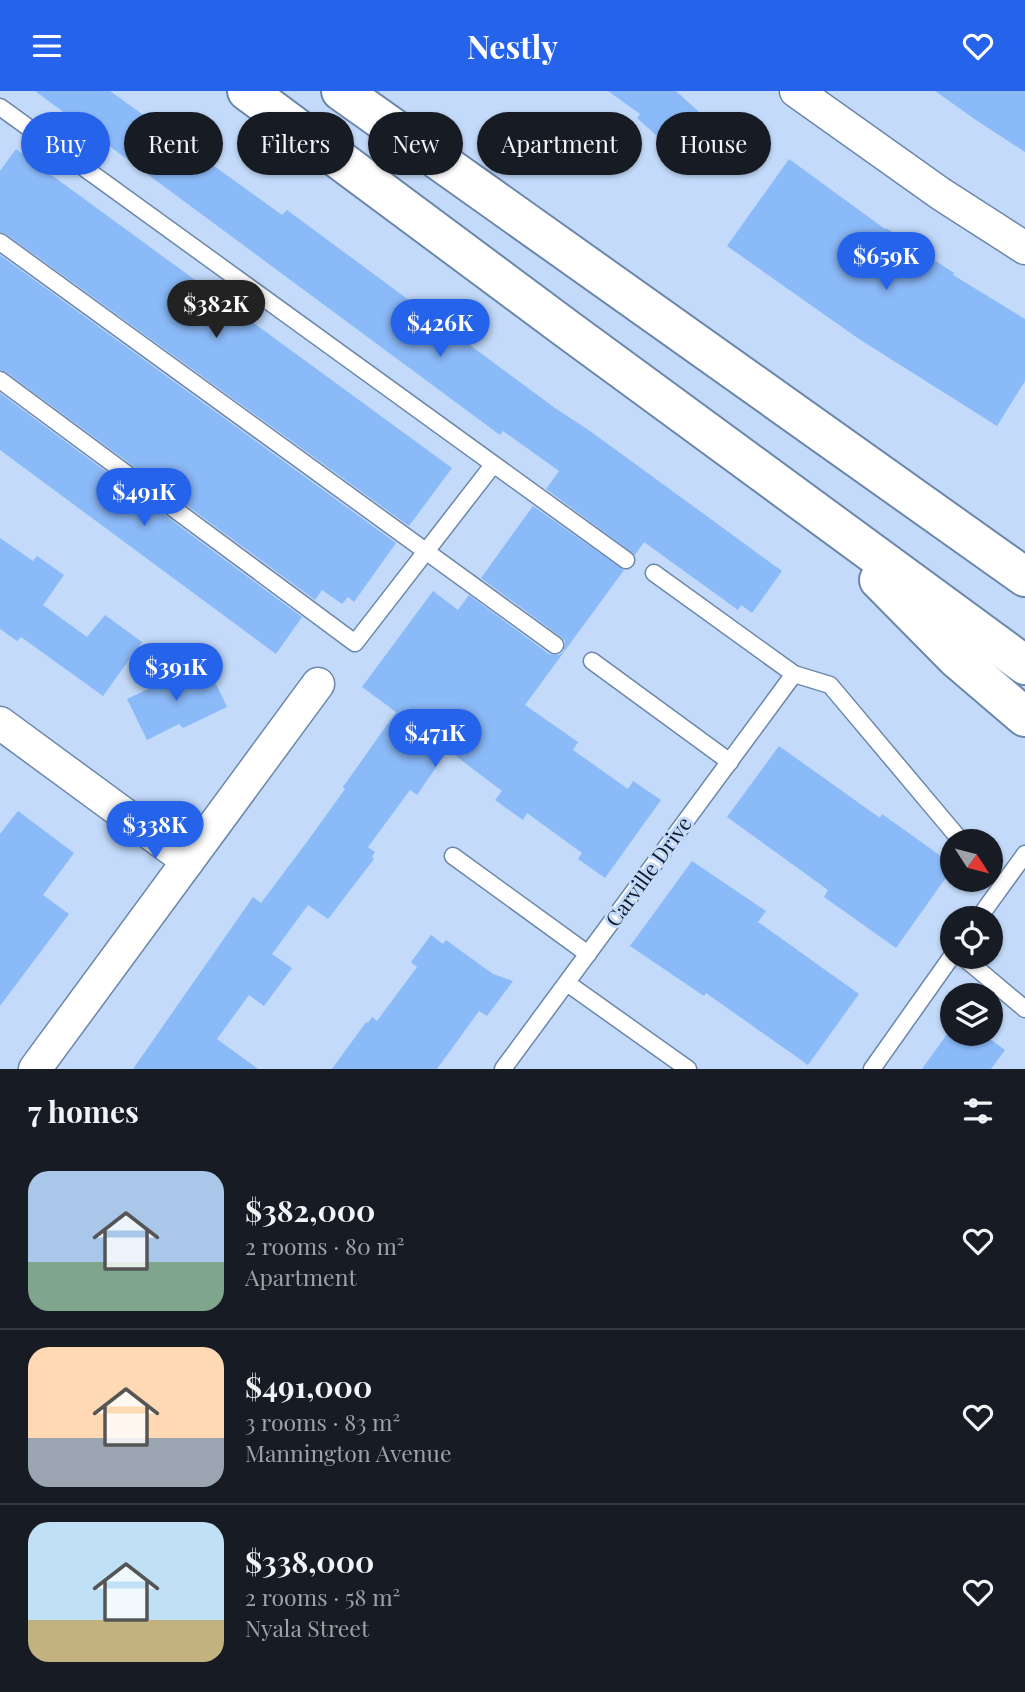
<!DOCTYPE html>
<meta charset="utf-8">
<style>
body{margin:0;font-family:"Playfair Display",serif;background:#20242c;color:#f1f3f6;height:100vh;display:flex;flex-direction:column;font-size:26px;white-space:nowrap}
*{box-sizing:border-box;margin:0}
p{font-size:23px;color:#9ea1a6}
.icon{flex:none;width:38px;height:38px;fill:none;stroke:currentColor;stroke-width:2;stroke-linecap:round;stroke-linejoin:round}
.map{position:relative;height:978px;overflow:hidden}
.side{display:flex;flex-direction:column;background:#171b24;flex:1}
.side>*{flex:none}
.guide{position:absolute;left:21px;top:21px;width:984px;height:63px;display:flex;gap:14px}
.needle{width:46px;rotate:126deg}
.fabs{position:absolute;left:940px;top:738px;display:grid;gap:14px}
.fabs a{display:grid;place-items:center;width:63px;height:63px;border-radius:50%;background:#171b24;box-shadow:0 2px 5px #0004;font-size:35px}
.price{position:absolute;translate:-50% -60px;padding:0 16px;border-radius:24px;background:#2563eb;color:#fff;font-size:23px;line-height:46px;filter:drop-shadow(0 2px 4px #0008)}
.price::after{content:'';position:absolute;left:50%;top:42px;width:21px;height:16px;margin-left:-10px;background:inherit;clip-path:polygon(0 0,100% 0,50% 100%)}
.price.current{background:#222;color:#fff}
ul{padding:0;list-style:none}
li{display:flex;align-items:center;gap:21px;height:175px;padding:0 28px}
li+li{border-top:2px solid #363941}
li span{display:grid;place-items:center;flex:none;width:196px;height:140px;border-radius:21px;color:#555}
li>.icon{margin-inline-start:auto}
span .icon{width:84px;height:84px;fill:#fffc;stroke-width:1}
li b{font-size:30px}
h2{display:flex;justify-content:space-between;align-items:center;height:84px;padding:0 28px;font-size:30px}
.tag{padding:0 24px;border-radius:32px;background:#171b24;box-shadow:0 2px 5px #0004;font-size:24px;line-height:63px}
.tag.current{background:#2563eb;color:#fff}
header{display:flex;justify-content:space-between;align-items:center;height:91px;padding:0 28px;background:#2563eb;color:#fff;font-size:32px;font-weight:700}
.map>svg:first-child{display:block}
.building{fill:#8bbaf9}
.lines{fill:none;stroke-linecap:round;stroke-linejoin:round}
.lane-casing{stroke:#6c87aa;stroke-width:19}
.street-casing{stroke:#6c87aa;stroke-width:35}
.highway-casing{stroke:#6c87aa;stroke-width:42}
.lane{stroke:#fff;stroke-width:16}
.street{stroke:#fff;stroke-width:32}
.highway{stroke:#fff;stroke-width:38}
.labels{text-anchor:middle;stroke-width:6;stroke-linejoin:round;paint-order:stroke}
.street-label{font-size:21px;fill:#101a28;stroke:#c3dafa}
</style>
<header><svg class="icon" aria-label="menu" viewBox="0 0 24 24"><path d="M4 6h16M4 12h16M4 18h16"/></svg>Nestly<svg class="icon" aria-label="heart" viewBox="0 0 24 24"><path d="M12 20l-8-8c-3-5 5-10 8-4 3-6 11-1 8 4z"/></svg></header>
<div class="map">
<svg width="1025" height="978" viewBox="0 0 1025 978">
<rect width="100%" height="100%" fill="#c3dafa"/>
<g class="building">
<path d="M 35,0 L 110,0 L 282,124 L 287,119 L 555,317 L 590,340 L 782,480 L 752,522 L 741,514 L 738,519 L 644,451 L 635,464 L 546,398 L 559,380 L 503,340 L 500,344 Z"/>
<path d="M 608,0 L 676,0 L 732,51 L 703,83 L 700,81 L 699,83 L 637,27 L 640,23 Z"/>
<path d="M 935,0 L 1025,0 L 1025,61 L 976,29 Z"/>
<path d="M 16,58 L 452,377 L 409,435 L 6,143 L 0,141 L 0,80 Z"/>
<path d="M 789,68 L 885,138 L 886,137 L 954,182 L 953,184 L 1025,228 L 1025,290 L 997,335 L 859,248 L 727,155 Z"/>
<path d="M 0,164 L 396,452 L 354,511 L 348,506 L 342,513 L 322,499 L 315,509 L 6,281 L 0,279 Z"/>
<path d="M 0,302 L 302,526 L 276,563 L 0,359 Z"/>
<path d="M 533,415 L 624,479 L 525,614 L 578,651 L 573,659 L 628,698 L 633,690 L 661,709 L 605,787 L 578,768 L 582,762 L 527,722 L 523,729 L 495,709 L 502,700 L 448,659 L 417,704 L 410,699 L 368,756 L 375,761 L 372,766 L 374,768 L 328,828 L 308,814 L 272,863 L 292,877 L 264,915 L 249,904 L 217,948 L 258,978 L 133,978 L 253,806 L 261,812 L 312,744 L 345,698 L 343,696 L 396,621 L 362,596 L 433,500 L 458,519 L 469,504 L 549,563 L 559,564 L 564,560 L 565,550 L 561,546 L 481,487 Z"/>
<path d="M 0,447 L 33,470 L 37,465 L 64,484 L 43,514 L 87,546 L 105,524 L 142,551 L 103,605 L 21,546 L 17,550 L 0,538 Z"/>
<path d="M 186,580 L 191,590 L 210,580 L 227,616 L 183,637 L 179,633 L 147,649 L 127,608 Z"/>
<path d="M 779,655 L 880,727 L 882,723 L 952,773 L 952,778 L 896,857 L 824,806 L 828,799 L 727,726 Z"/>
<path d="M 18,720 L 74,762 L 43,804 L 69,823 L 0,915 L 0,743 Z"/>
<path d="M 692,770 L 766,820 L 758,831 L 859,903 L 808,974 L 706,902 L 704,905 L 630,855 Z"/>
<path d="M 431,844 L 443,853 L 446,849 L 493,883 L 513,890 L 487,925 L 479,920 L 437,978 L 332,978 L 366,931 L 368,932 L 372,926 L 377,930 L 417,876 L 411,871 Z"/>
<path d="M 952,936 L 952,943 L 990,942 L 993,943 L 990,948 L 1005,959 L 991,978 L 922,978 Z"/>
</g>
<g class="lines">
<g class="lane-casing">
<g id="lane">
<path d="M 0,16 L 626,469"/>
<path d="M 0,151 L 555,554"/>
<path d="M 0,289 L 355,552 L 493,374"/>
<path d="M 654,482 L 794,583 L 830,594 L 962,751"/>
<path d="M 592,570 L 730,671"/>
<path d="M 453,765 L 588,863"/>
<path d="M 978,828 L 1025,763"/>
<path d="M 963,866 L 1025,918"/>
<path d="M 567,892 L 688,978"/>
<path d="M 503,978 L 794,583"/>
<path d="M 872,978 L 952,865"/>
</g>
</g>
<g class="street-casing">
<g id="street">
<path d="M 796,0 L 941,103 L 1025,157"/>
<path d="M 0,632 L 188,770"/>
<path d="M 35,978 L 318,593"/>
</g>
</g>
<g class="highway-casing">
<g id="highway">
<path d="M 247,0 L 567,238 L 1025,574"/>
<path d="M 341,0 L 1025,486"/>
<path d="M 879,489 L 956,567 L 1025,626"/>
</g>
</g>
<use href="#lane" class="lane"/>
<use href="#street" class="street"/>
<use href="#highway" class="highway"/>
</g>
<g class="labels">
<g class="street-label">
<text transform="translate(649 781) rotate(-54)" y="7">Carville Drive</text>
</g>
</g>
</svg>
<div class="fabs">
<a><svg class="needle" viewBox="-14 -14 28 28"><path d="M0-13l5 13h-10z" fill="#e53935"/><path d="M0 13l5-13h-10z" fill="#9ea1a6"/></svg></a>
<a><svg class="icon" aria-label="locate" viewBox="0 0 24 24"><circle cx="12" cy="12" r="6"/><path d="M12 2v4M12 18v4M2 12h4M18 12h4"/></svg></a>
<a><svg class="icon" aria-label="layers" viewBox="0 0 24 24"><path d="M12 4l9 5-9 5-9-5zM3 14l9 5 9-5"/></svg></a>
</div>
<b class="price" style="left:886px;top:201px">$659K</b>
<b class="price current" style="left:216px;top:249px">$382K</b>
<b class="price" style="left:440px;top:268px">$426K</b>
<b class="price" style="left:144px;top:437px">$491K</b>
<b class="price" style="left:176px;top:612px">$391K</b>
<b class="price" style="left:435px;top:678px">$471K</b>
<b class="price" style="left:155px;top:770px">$338K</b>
<div class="guide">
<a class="tag current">Buy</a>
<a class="tag">Rent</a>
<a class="tag">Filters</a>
<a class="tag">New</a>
<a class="tag">Apartment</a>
<a class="tag">House</a>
</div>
</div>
<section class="side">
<h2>7 homes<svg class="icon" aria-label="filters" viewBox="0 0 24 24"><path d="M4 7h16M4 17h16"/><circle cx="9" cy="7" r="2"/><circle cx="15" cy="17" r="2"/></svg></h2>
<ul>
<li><span style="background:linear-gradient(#a9c7e8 65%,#7fa58c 0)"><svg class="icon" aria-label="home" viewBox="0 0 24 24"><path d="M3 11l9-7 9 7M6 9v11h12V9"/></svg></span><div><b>$382,000</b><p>2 rooms · 80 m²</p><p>Apartment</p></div><svg class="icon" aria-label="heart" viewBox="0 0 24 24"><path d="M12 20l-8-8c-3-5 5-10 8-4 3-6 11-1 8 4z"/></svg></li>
<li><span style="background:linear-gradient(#ffd9b3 65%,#9aa5b1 0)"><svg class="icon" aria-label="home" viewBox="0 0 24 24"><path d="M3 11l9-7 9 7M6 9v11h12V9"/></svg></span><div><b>$491,000</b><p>3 rooms · 83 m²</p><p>Mannington Avenue</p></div><svg class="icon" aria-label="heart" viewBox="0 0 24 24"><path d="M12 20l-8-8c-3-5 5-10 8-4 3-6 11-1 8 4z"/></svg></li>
<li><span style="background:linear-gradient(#bfe0f5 70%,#c2b280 0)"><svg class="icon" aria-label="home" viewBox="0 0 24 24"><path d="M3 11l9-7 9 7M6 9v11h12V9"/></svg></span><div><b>$338,000</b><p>2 rooms · 58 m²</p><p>Nyala Street</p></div><svg class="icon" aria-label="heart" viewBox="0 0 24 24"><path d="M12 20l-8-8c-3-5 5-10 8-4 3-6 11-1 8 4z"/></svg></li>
</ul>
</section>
